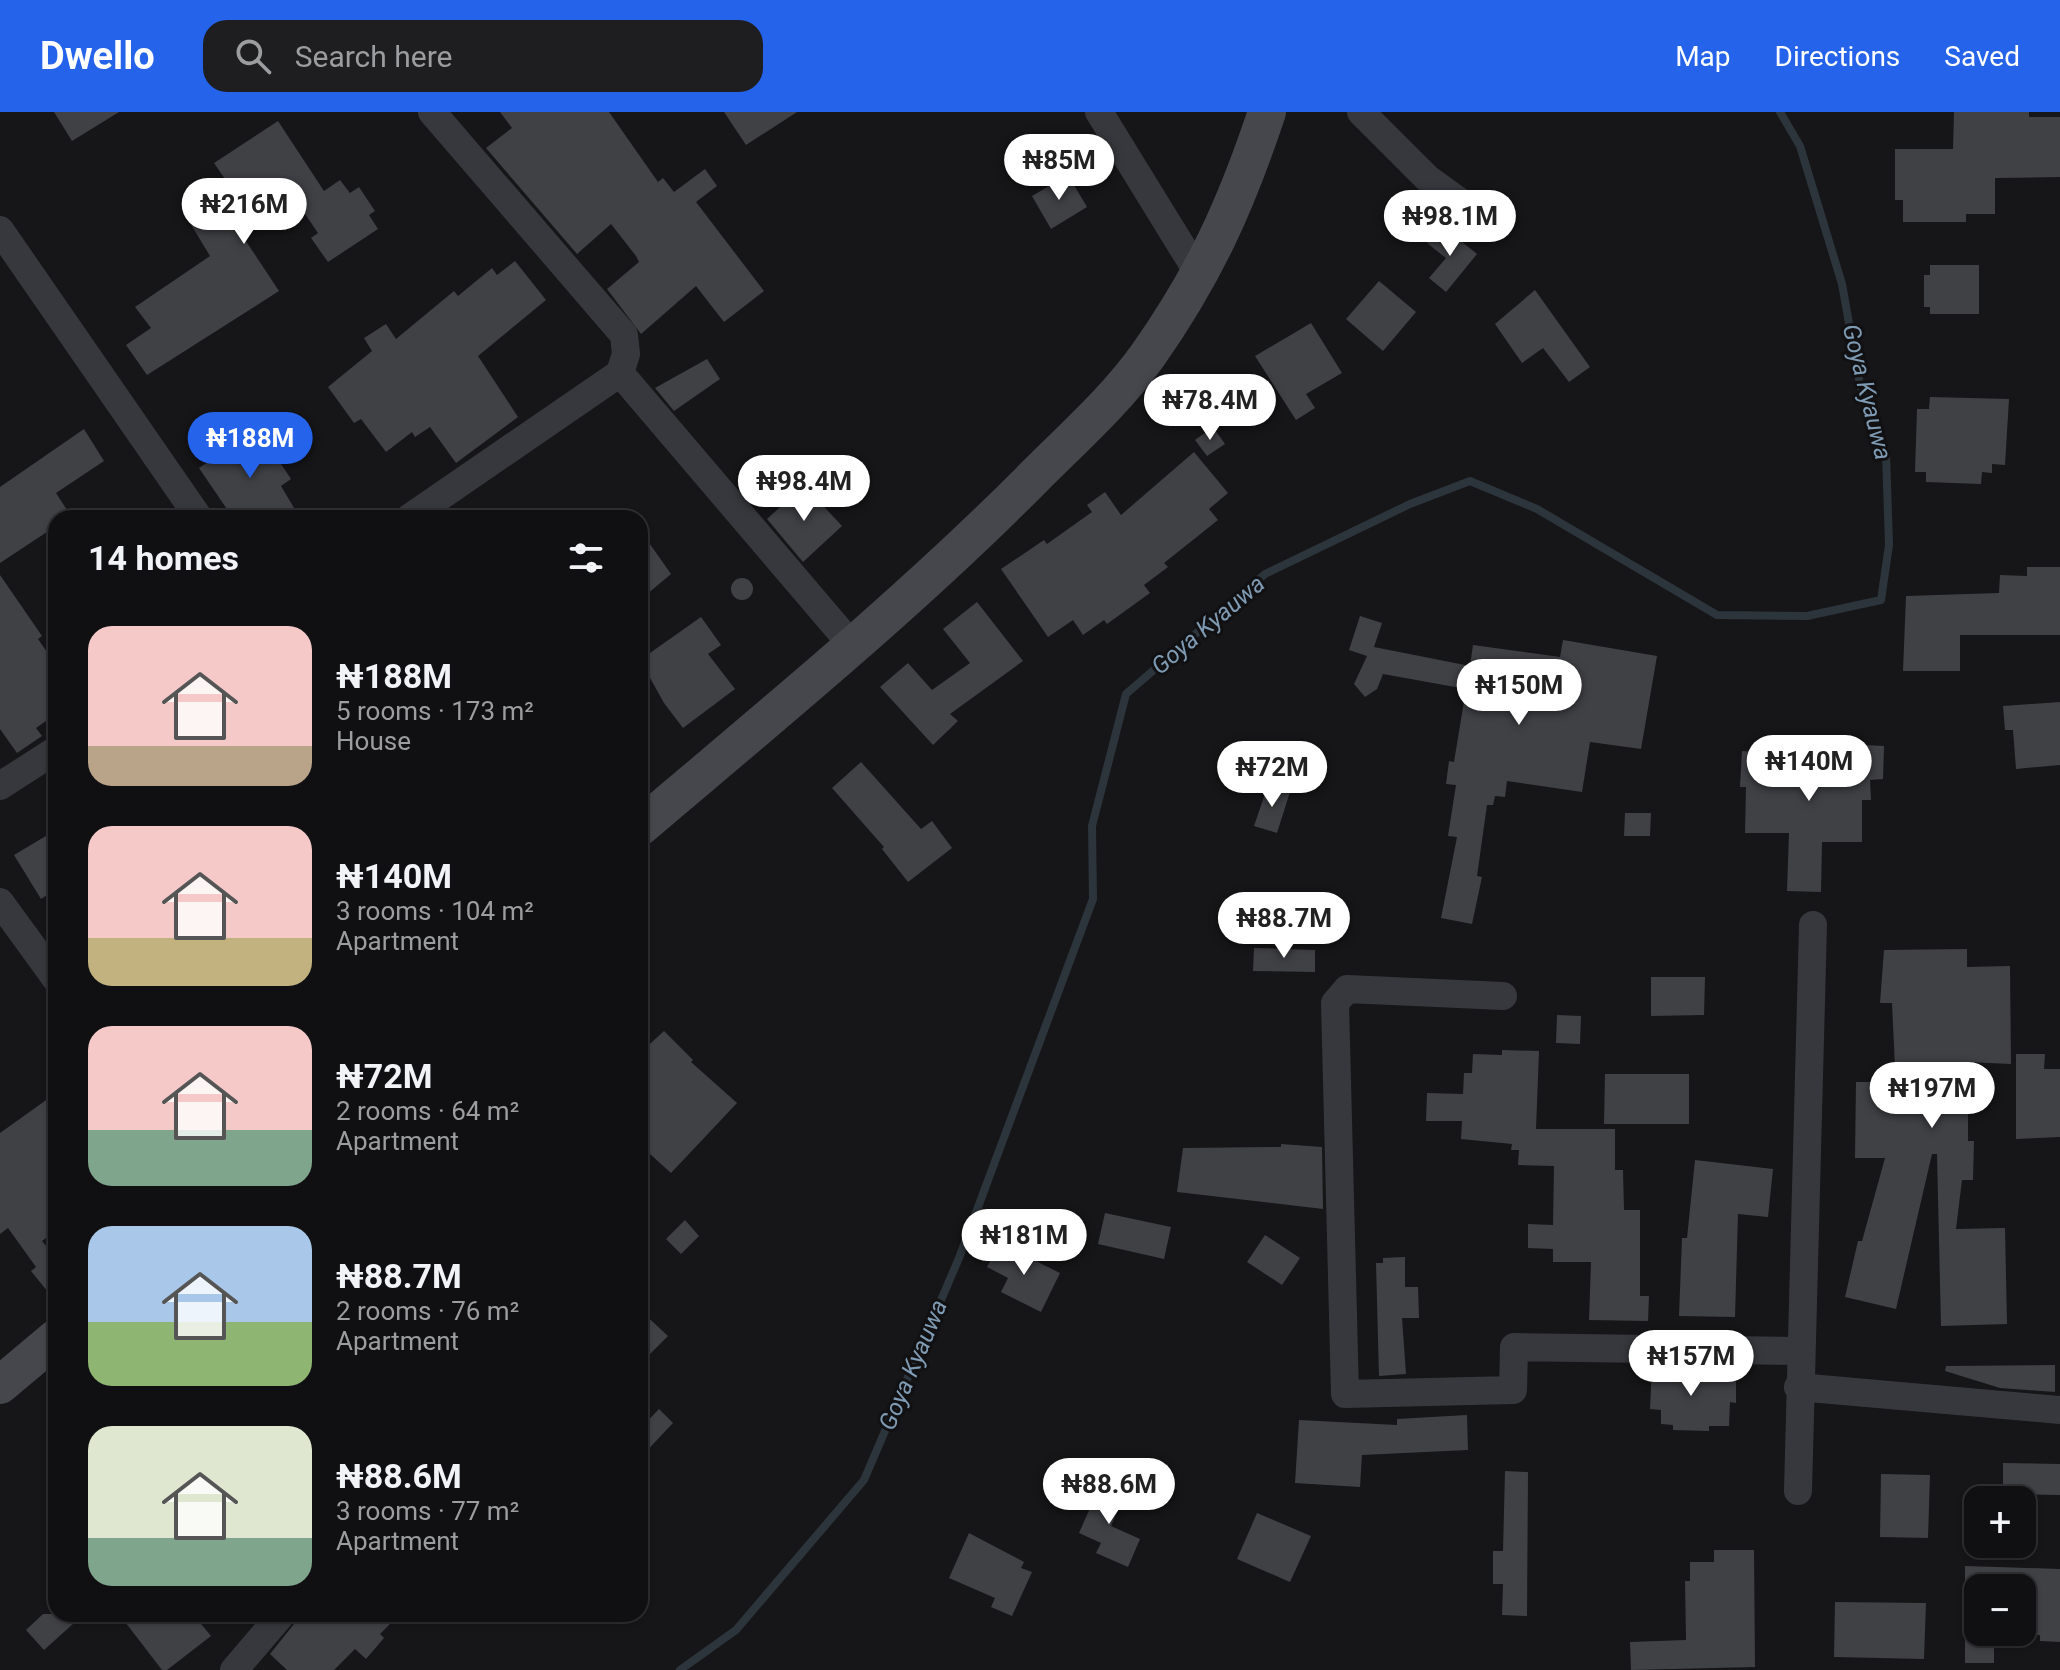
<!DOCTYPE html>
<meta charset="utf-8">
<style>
body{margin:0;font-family:Roboto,sans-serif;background:#1e1e20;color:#f1f3f6;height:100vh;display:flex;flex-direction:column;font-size:30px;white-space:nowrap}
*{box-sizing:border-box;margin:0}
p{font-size:26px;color:#9c9d9f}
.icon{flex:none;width:44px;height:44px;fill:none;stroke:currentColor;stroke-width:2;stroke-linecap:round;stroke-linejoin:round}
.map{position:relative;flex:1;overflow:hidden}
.side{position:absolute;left:48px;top:398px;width:600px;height:1112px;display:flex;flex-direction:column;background:#101012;border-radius:24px;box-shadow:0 2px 6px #0004,0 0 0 2px #303032}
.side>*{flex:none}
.controls{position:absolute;left:1964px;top:1374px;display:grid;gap:16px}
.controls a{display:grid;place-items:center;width:72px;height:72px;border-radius:16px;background:#101012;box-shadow:0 2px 6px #0004,0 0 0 2px #303032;font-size:40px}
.price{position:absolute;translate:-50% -68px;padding:0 18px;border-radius:28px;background:#fff;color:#222;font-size:26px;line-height:52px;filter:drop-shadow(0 2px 4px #0008)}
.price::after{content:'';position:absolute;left:50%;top:48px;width:24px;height:18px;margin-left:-12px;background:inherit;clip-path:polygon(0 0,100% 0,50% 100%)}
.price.active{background:#2563eb;color:#fff}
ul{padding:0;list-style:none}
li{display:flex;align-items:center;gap:24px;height:200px;padding:0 40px}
li span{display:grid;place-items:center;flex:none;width:224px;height:160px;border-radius:24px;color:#555}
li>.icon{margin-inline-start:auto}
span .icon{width:96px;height:96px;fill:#fffc;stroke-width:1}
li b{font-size:34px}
h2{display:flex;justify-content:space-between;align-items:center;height:96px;padding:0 40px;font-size:34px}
header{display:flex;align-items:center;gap:48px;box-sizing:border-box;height:112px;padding:0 40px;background:#2563eb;color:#fff}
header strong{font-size:38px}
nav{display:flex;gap:44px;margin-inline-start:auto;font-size:28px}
.search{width:560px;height:72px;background:#1e1e20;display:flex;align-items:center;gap:20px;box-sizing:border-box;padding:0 28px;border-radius:24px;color:#9c9d9f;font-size:30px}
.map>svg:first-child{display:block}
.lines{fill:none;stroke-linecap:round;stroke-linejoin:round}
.stream{stroke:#2c353c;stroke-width:8}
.building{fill:#404145}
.street{stroke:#37383d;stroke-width:28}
.secondary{stroke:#45474d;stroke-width:38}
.labels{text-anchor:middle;stroke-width:6;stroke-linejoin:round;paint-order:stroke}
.water-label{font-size:24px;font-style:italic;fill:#7f9bb3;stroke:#111113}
</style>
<header>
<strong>Dwello</strong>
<div class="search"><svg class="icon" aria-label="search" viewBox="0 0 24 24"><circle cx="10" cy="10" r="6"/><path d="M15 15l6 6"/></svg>Search here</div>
<nav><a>Map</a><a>Directions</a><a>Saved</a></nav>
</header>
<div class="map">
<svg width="2060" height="1558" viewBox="0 0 2060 1558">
<rect width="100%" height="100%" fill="#161618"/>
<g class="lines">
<path class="stream" d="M 680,1558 L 736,1518 L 864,1368 L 959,1146 L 1093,787 L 1092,714 L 1126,582 L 1265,462 L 1410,392 L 1470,369 L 1537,397 L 1717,503 L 1807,504 L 1881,488 L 1889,433 L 1886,341 L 1860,273 L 1842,172 L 1800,34 L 1780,0"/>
</g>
<g class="building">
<path d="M 54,0 L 119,0 L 72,29 Z"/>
<path d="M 500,0 L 609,0 L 658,70 L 663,66 L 674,80 L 705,57 L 717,74 L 696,90 L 764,179 L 724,210 L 696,174 L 641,222 L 607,177 L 639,150 L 636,144 L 611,112 L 577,142 L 486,36 L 512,16 Z"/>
<path d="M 724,0 L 797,0 L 746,33 Z"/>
<path d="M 1954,0 L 2029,0 L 2029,5 L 2060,5 L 2060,65 L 1995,66 L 1995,102 L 1966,102 L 1966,110 L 1903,110 L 1903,88 L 1895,88 L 1895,37 L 1953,37 Z"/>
<path d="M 278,9 L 324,79 L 340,68 L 350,81 L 359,75 L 375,99 L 369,103 L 378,117 L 328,150 L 311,126 L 318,121 L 286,74 L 237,106 L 242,115 L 238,117 L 279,179 L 147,263 L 126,233 L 151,216 L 135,195 L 210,144 L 184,101 L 229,73 L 214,51 Z"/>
<path d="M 1068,63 L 1087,95 L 1051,117 L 1032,84 Z"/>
<path d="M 1441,113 L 1477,142 L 1446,180 L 1429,166 L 1446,146 L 1427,131 Z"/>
<path d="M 515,149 L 546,188 L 478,244 L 518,305 L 456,351 L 430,315 L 415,325 L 412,320 L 386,340 L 361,307 L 354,311 L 328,275 L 372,239 L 364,226 L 386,212 L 396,227 L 454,179 L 458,184 L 492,156 L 497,163 Z"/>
<path d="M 1930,153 L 1979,153 L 1979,202 L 1930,202 L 1930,195 L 1924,195 L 1924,163 L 1930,163 Z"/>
<path d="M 1379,169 L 1416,200 L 1383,239 L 1346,207 Z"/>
<path d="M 1535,178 L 1590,255 L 1569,270 L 1543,236 L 1522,251 L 1495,212 Z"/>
<path d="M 1311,211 L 1342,261 L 1306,282 L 1315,296 L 1296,308 L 1255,244 Z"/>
<path d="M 707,247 L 720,267 L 674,299 L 655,276 Z"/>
<path d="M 1930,285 L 2009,287 L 2005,353 L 1992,352 L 1992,361 L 1982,360 L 1981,372 L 1926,370 L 1926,360 L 1915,360 L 1917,297 L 1929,297 Z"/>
<path d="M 1213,315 L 1225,332 L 1207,344 L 1195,328 Z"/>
<path d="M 84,317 L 104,349 L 56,381 L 67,398 L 67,406 L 56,406 L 56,414 L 0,451 L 0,375 Z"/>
<path d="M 258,317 L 291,367 L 281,374 L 300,406 L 233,406 L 199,356 Z"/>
<path d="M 1194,340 L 1228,381 L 1209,397 L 1218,408 L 1164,451 L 1168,455 L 1144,473 L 1150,481 L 1107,512 L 1104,508 L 1083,523 L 1073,508 L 1048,525 L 1001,457 L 1044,428 L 1047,432 L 1092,400 L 1087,393 L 1105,380 L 1121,403 Z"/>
<path d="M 804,373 L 842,414 L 803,450 L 767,407 Z"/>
<path d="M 640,418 L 671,462 L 640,488 Z"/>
<path d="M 2027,455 L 2060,455 L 2060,523 L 1960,523 L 1960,559 L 1903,559 L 1906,484 L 1999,481 L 2000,463 L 2027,464 Z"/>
<path d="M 0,463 L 42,524 L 38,527 L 56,553 L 56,602 L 36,616 L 42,624 L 17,641 L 0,617 Z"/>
<circle cx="742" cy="477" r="11"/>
<path d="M 977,490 L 1023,549 L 950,602 L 958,609 L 933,633 L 880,575 L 908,551 L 932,578 L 970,551 L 943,517 Z"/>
<path d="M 1360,504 L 1382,511 L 1374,535 L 1470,554 L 1473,533 L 1560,545 L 1563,528 L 1657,544 L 1641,637 L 1590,630 L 1582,680 L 1507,669 L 1505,685 L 1495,684 L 1493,693 L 1487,693 L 1477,764 L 1482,765 L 1472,812 L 1441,806 L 1457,725 L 1448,724 L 1456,673 L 1446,672 L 1449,649 L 1454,650 L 1466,577 L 1383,562 L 1377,577 L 1365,585 L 1354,572 L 1367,544 L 1349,538 Z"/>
<path d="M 701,505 L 721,533 L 708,542 L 735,577 L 683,616 L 664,591 L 640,548 Z"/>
<path d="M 2060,590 L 2060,653 L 2016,657 L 2013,618 L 2005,618 L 2003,594 Z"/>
<path d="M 1864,633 L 1884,634 L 1883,667 L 1870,668 L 1871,688 L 1862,688 L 1862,730 L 1822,730 L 1821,780 L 1787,779 L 1789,721 L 1745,721 L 1746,675 L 1740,675 L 1742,639 L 1820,645 L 1820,638 L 1863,640 Z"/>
<path d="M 861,650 L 921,717 L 932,709 L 952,736 L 908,770 L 882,737 L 884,735 L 832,676 Z"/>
<path d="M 1268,673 L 1290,680 L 1277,721 L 1254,714 Z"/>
<path d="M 1625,701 L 1651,701 L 1650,724 L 1624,724 Z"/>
<path d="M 56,718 L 56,777 L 41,787 L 14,743 Z"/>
<path d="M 1254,836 L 1315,838 L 1315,860 L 1253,859 Z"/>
<path d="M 1967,837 L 1967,855 L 2010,854 L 2011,952 L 1968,950 L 1968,1029 L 1974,1029 L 1973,1068 L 1962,1068 L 1956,1117 L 2005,1116 L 2007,1212 L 1941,1214 L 1937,1042 L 1932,1042 L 1896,1197 L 1845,1185 L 1858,1129 L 1862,1129 L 1885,1046 L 1855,1046 L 1856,970 L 1891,970 L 1892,955 L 1895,955 L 1892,891 L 1880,891 L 1884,838 Z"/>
<path d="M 1651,865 L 1705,865 L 1704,903 L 1651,904 Z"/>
<path d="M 1557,903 L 1581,904 L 1580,932 L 1556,931 Z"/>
<path d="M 664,919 L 693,948 L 691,950 L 737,991 L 671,1061 L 640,1033 L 640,941 Z"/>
<path d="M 1502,938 L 1539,939 L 1536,1017 L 1615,1017 L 1615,1058 L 1623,1058 L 1624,1098 L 1640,1098 L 1640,1184 L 1649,1184 L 1648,1209 L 1589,1208 L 1591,1150 L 1553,1150 L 1553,1137 L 1528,1136 L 1528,1112 L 1553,1113 L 1554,1054 L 1518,1053 L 1519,1038 L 1511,1038 L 1512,1032 L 1461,1027 L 1462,1009 L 1426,1009 L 1427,981 L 1463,982 L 1464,961 L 1472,961 L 1473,942 L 1502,943 Z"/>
<path d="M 2016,942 L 2045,942 L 2044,957 L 2060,957 L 2060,1025 L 2016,1027 Z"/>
<path d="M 1605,962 L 1689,962 L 1689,1012 L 1604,1012 Z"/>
<path d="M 56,981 L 56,1119 L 42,1129 L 52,1141 L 56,1137 L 56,1190 L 31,1159 L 36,1155 L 8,1116 L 0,1122 L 0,1021 Z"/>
<path d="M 1281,1032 L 1322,1035 L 1323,1097 L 1177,1080 L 1183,1036 L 1281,1035 Z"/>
<path d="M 1695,1048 L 1773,1057 L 1768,1105 L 1738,1102 L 1735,1205 L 1679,1204 L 1682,1126 L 1687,1126 Z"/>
<path d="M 1105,1101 L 1171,1115 L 1164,1147 L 1098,1132 Z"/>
<path d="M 685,1108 L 699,1124 L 681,1142 L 666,1127 Z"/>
<path d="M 1265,1123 L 1300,1146 L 1282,1173 L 1247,1150 Z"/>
<path d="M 999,1131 L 1060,1161 L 1041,1200 L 1001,1180 L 1008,1166 L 987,1155 Z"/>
<path d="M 1405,1145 L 1405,1175 L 1418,1175 L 1419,1206 L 1402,1206 L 1406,1262 L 1379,1264 L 1376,1151 L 1383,1151 L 1383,1146 Z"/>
<path d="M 640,1198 L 668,1224 L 640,1252 Z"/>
<path d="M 2055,1253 L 2055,1280 L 2000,1276 L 1945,1259 L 1946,1254 Z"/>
<path d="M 1652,1254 L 1694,1255 L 1694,1259 L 1704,1259 L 1704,1263 L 1736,1267 L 1736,1291 L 1730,1290 L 1729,1314 L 1709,1314 L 1709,1319 L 1673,1318 L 1673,1313 L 1661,1312 L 1661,1298 L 1650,1297 Z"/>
<path d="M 659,1297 L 673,1311 L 640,1346 L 640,1317 Z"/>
<path d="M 1467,1303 L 1468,1338 L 1362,1343 L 1360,1375 L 1295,1371 L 1299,1308 L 1397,1313 L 1397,1307 Z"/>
<path d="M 2003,1351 L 2060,1352 L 2060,1383 L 2003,1382 Z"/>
<path d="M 1505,1359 L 1528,1360 L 1527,1504 L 1502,1503 L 1503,1472 L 1493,1472 L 1493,1439 L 1503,1439 Z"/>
<path d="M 1881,1362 L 1930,1363 L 1928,1426 L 1880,1425 Z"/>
<path d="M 1102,1369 L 1126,1379 L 1111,1414 L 1140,1427 L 1128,1455 L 1096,1441 L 1101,1431 L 1079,1421 Z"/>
<path d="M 1257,1401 L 1311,1424 L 1290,1470 L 1237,1447 Z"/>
<path d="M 969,1421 L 1024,1450 L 1021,1456 L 1032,1460 L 1012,1504 L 991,1495 L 995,1486 L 949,1466 Z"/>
<path d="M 1714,1438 L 1754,1438 L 1755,1555 L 1631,1558 L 1630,1530 L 1686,1528 L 1685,1469 L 1690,1469 L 1690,1450 L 1714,1450 Z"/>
<path d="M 1965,1454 L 2060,1457 L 2060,1530 L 2040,1529 L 2040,1523 L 2022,1523 L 2022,1476 L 1965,1476 Z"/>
<path d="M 1835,1490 L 1926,1491 L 1924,1547 L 1834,1545 Z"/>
<path d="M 43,1502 L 84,1502 L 44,1538 L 26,1518 Z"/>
<path d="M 119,1502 L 193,1502 L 211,1524 L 167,1558 L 162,1558 Z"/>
<path d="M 302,1502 L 400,1502 L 380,1522 L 384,1526 L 366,1547 L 355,1537 L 334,1558 L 287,1558 L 270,1542 Z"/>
<rect x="1965" y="1520" width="29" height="31"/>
</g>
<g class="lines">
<g class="street">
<path d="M 1099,0 L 1200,164"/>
<path d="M 1361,0 L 1427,66 L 1492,113"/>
<path d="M 0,118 L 199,406"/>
<path d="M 620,261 L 851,532"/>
<path d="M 409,406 L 620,261 L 626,242 L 624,223 L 432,0"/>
<path d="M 0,674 L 56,638"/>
<path d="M 0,790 L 56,867"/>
<path d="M 1503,884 L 1347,877 L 1335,891 L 1345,1282 L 1513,1278 L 1514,1235 L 1800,1239"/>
<path d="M 1798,1275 L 2060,1298"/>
<path d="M 1798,1379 L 1813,813"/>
<path d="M 234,1558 L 282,1502"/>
</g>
<g class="secondary">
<path d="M 640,715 C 773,602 910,490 1033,366 C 1072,327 1116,288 1148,243 C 1205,162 1236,93 1267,0"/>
<path d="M 0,1273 L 56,1226"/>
</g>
</g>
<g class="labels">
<g class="water-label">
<text transform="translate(1867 280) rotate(76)" y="8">Goya Kyauwa</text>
<text transform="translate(1208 513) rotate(-40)" y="8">Goya Kyauwa</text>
<text transform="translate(913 1253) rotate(-67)" y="8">Goya Kyauwa</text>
</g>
</g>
</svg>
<div class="controls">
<a>+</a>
<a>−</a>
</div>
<b class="price" style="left:1059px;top:90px">₦85M</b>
<b class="price" style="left:244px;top:134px">₦216M</b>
<b class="price" style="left:1450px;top:146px">₦98.1M</b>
<b class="price" style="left:1210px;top:330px">₦78.4M</b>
<b class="price active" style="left:250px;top:368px">₦188M</b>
<b class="price" style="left:804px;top:411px">₦98.4M</b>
<b class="price" style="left:1519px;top:615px">₦150M</b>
<b class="price" style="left:1809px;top:691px">₦140M</b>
<b class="price" style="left:1272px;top:697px">₦72M</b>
<b class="price" style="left:1284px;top:848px">₦88.7M</b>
<b class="price" style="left:1932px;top:1018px">₦197M</b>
<b class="price" style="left:1024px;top:1165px">₦181M</b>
<b class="price" style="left:1691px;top:1286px">₦157M</b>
<b class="price" style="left:1109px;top:1414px">₦88.6M</b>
<section class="side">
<h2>14 homes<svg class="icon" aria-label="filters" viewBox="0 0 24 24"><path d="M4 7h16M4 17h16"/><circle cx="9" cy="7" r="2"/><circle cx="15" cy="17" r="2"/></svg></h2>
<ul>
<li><span style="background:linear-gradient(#f6c9c9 75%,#b9a48a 0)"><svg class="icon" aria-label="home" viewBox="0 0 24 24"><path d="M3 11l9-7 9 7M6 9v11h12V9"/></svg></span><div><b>₦188M</b><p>5 rooms · 173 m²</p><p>House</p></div></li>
<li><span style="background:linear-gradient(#f6c9c9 70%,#c2b280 0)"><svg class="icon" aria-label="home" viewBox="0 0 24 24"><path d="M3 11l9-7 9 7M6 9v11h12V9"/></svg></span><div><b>₦140M</b><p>3 rooms · 104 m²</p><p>Apartment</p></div></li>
<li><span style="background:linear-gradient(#f6c9c9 65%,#7fa58c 0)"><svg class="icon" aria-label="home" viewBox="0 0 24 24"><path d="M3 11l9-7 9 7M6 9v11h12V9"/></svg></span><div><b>₦72M</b><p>2 rooms · 64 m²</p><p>Apartment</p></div></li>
<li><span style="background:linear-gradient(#a9c7e8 60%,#8fb573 0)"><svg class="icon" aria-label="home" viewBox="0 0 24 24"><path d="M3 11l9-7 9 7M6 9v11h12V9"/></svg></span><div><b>₦88.7M</b><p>2 rooms · 76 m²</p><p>Apartment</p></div></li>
<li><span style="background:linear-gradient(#dfe7d0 70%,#7fa58c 0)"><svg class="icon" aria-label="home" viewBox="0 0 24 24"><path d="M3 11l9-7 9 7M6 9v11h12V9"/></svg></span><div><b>₦88.6M</b><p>3 rooms · 77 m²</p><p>Apartment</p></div></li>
</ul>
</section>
</div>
